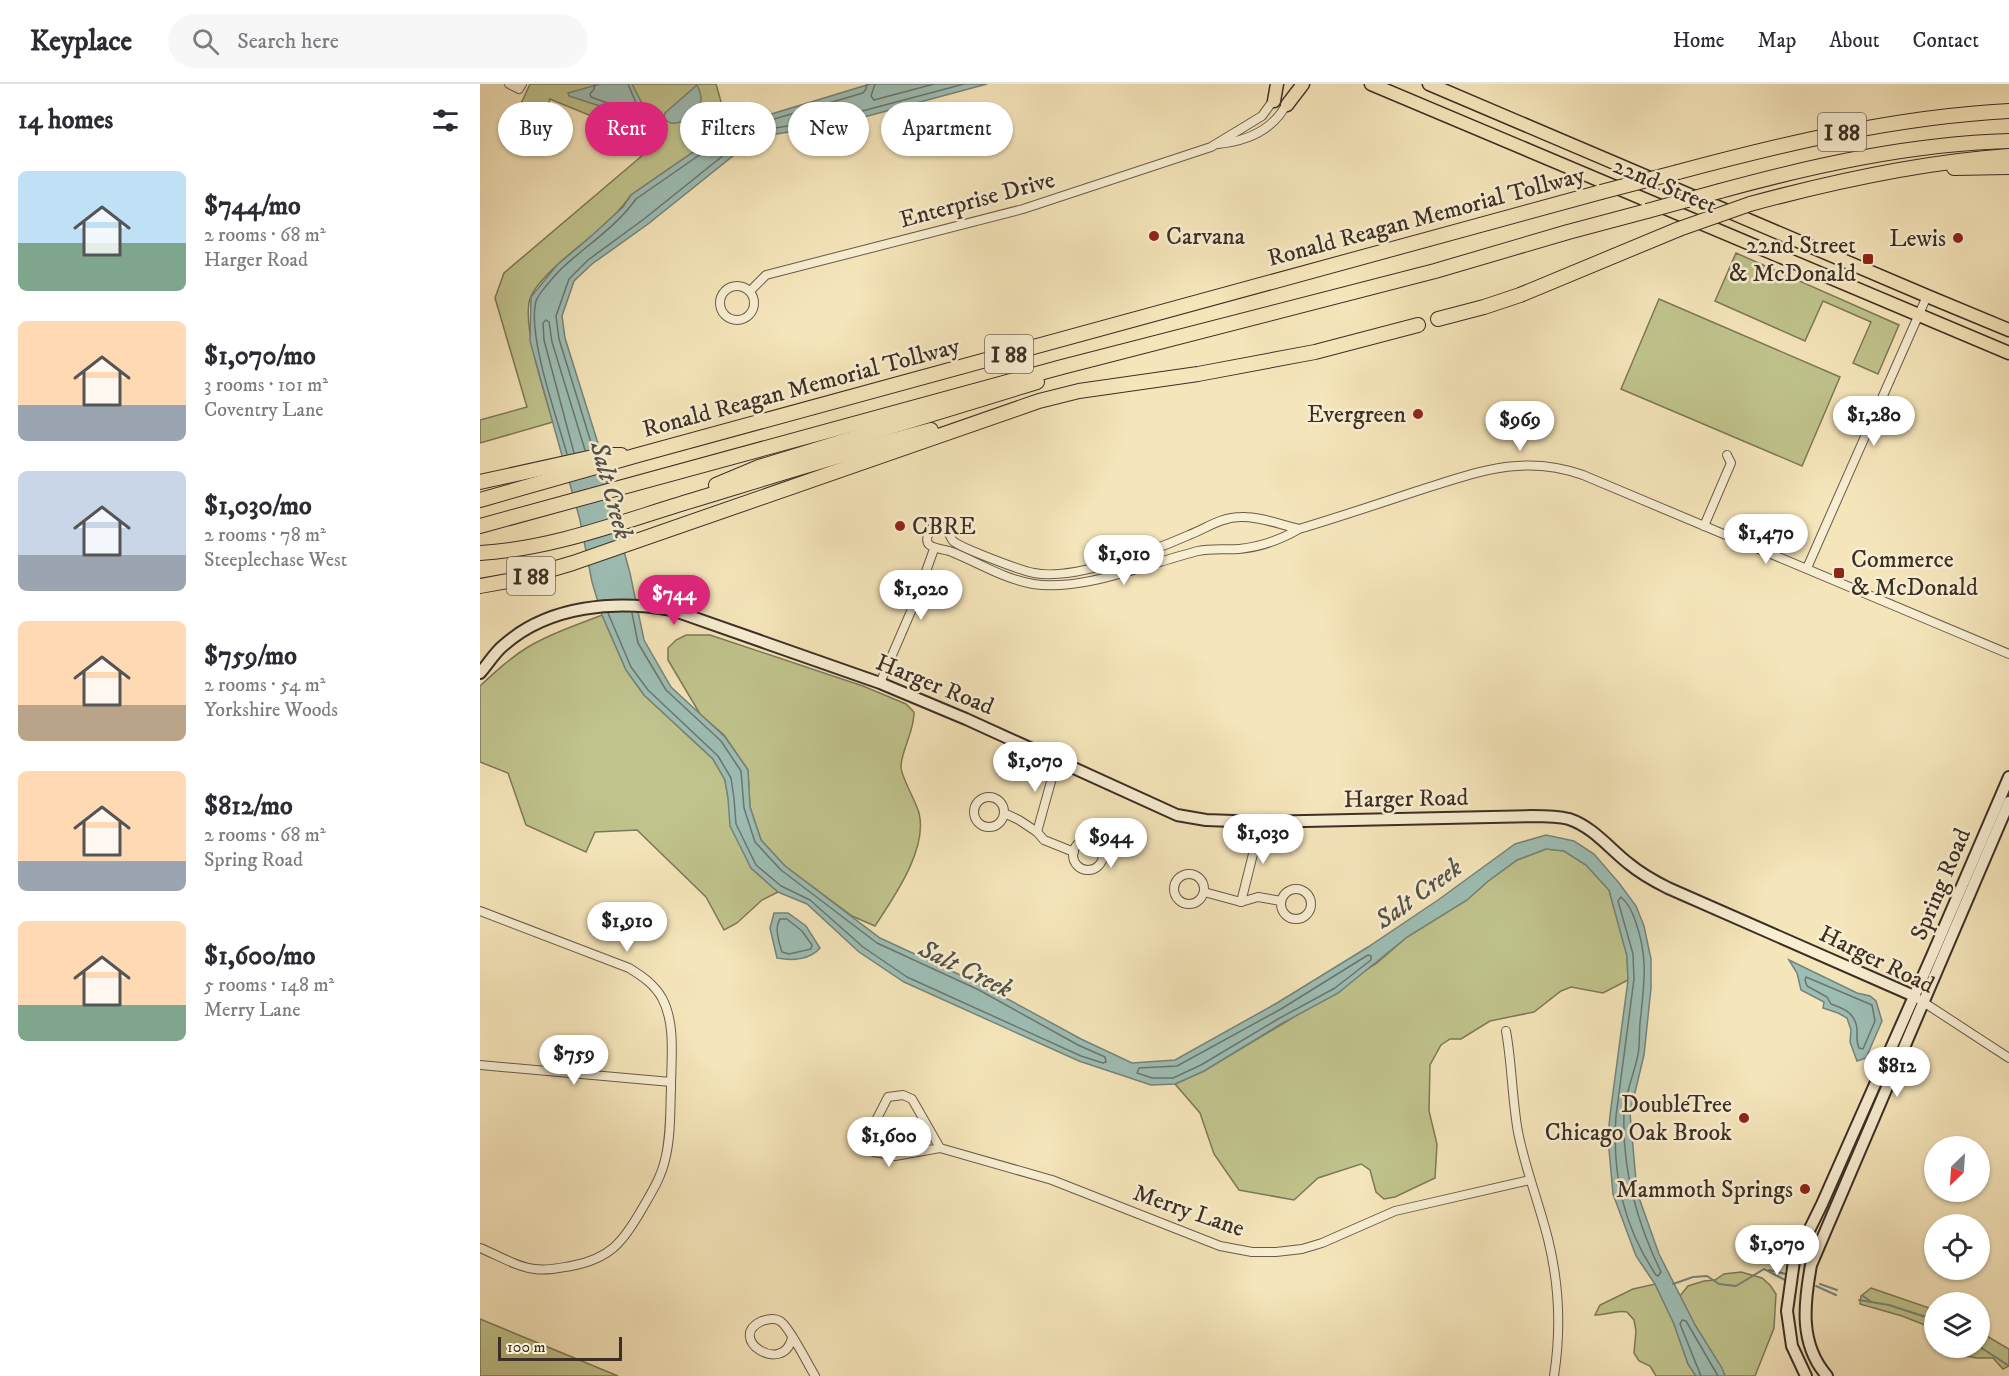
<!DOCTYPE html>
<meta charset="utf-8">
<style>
body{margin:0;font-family:"IM FELL DW Pica",serif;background:#f7f7f7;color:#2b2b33;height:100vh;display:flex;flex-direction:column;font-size:22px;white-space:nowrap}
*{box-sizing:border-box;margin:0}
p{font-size:20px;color:#7c7c81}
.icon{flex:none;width:33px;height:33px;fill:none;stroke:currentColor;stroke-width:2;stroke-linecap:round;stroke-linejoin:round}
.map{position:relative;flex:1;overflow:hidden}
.panel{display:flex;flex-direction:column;background:#fff;width:480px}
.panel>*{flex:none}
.guide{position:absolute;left:18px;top:18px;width:570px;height:54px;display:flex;gap:12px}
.needle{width:39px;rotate:205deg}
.buttons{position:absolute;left:1444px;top:1052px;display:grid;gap:12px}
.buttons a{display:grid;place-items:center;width:66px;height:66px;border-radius:50%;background:#fff;box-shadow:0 2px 4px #0004;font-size:30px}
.scale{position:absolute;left:18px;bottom:15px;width:124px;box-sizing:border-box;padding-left:6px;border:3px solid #3c2e25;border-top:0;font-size:16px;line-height:21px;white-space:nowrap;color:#3c2e25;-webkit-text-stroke:4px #f8eed2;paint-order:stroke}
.price{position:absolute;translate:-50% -51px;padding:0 14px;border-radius:21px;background:#fff;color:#222;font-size:20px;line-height:39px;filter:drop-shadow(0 2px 3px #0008)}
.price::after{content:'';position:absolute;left:50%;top:36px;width:18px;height:14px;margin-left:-9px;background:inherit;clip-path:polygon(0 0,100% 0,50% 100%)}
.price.selected{background:#db2777;color:#fff}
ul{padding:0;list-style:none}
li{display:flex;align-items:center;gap:18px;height:150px;padding:0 18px}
li span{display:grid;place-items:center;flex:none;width:168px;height:120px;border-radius:9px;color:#555}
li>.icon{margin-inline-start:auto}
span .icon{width:72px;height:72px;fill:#fffc;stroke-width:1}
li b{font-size:26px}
h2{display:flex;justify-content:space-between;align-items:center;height:72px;padding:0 18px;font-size:26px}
.chip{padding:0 21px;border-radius:27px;background:#fff;box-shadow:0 2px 4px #0004;font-size:21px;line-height:54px}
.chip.selected{background:#db2777;color:#fff}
header{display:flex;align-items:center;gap:36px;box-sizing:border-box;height:84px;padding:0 30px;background:#fff;border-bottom:2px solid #e1e1e2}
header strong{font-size:28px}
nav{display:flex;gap:33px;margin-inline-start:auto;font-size:21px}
.search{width:420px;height:54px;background:#f7f7f7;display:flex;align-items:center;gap:15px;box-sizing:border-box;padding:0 21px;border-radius:33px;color:#7c7c81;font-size:22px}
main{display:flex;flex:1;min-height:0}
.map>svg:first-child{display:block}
.green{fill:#c0c38c;stroke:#7e7858;stroke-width:1.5}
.water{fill:#9dbeb5;stroke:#76847b;stroke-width:1.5}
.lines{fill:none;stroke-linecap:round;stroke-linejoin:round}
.shore{stroke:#6c766d;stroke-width:1.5}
.stream{stroke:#76847b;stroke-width:2}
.street-casing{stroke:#6a5c4a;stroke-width:10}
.secondary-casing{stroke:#3c2e25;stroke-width:14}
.primary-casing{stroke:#3c2e25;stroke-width:15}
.highway-casing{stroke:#3c2e25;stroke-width:16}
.street{stroke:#f8eed2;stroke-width:8}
.secondary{stroke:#f8eed2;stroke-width:10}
.primary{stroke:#f5e5ba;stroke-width:12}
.highway{stroke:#f5e5ba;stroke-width:14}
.highway-bridge-casing{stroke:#3c2e25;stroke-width:16;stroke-linecap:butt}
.highway-bridge{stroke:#f5e5ba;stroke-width:14}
.poi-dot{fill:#8f2418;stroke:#f8eed2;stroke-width:2}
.labels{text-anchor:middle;stroke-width:5;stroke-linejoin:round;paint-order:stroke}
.shield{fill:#f8eed2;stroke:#746859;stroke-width:1.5}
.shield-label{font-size:22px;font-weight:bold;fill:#3c2e25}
.street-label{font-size:24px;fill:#3c2e25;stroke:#f8eed2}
.poi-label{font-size:24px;fill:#3c2e25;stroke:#f8eed2;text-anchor:end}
.water-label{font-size:26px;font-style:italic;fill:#545249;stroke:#f8eed2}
</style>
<header>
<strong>Keyplace</strong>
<div class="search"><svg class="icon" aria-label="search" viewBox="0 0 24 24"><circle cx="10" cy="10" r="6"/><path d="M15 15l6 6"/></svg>Search here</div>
<nav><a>Home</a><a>Map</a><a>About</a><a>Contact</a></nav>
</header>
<main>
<section class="panel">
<h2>14 homes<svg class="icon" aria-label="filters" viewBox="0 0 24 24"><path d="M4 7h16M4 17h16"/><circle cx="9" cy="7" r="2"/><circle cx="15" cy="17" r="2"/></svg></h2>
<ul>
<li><span style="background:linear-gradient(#bfe0f5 60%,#7fa58c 0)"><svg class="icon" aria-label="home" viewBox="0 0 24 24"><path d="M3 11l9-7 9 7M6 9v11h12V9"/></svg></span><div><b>$744/mo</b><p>2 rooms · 68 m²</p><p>Harger Road</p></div></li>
<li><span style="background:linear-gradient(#ffd9b3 70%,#9aa5b1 0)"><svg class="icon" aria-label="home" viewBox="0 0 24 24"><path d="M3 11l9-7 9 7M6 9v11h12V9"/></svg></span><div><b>$1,070/mo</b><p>3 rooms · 101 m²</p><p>Coventry Lane</p></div></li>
<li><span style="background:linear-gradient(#c9d6e8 70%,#9aa5b1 0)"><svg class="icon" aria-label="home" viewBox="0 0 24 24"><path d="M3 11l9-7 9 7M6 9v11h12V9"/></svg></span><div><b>$1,030/mo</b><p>2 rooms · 78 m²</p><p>Steeplechase West</p></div></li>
<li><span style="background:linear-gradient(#ffd9b3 70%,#b9a48a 0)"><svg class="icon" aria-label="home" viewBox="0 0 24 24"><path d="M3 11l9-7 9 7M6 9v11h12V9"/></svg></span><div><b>$759/mo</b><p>2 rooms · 54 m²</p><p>Yorkshire Woods</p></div></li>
<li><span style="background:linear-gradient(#ffd9b3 75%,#9aa5b1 0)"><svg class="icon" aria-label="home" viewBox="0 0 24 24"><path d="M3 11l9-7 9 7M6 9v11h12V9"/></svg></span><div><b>$812/mo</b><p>2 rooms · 68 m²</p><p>Spring Road</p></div></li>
<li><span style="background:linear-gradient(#ffd9b3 70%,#7fa58c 0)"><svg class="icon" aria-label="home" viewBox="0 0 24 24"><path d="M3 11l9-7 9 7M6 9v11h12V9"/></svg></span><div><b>$1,600/mo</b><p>5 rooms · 148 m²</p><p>Merry Lane</p></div></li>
</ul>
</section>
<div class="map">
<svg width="1529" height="1292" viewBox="0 0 1529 1292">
<rect width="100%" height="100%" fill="#f5e5ba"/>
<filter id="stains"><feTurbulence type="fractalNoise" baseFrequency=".00333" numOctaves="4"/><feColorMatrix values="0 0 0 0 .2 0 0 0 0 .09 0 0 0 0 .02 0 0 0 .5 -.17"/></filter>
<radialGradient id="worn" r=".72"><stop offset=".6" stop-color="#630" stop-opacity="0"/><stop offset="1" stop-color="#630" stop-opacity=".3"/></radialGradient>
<g class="green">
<path d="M 50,0 L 236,0 L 249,46 L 238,51 L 151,111 C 136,133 113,151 92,168 C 80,178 58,198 51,212 C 40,236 65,311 73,338 L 0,359 L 0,336 L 47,323 L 15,214 L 24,189 L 170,65 L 160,52 L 70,15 L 59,42 L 39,33 L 38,26 Z"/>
<path d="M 1256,169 L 1419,241 L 1398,290 L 1373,279 L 1391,238 L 1343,217 L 1325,257 L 1235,217 Z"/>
<path d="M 1179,215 L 1360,293 L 1322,382 L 1141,305 Z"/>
<path d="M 122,531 L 146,586 L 164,611 L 233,675 L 245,696 L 248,714 L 271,784 L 298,808 L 282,816 L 257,839 L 244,846 L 226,813 L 157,746 L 115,748 L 106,768 L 46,741 L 28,689 L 0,678 L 0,602 C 15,588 30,574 48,563 C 71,549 97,541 122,531 Z"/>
<path d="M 206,551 L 230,551 L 383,602 L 426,620 L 434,628 C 434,649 422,664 421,682 C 420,691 436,717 439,729 C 448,765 414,813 395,842 L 372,832 L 305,782 L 281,756 L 270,723 L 268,686 L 244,651 L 220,630 L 188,576 L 188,564 L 196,556 Z"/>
<path d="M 1066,765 L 1084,767 L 1106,781 L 1129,806 L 1147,871 L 1148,896 L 1123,909 L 1091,903 L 1081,907 L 1054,928 L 1010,937 L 981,955 L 970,955 L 961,961 L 950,981 L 949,1027 L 957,1060 L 955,1094 L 915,1113 L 904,1115 L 896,1108 L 890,1086 L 881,1080 L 838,1094 L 814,1116 L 759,1106 L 734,1070 L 720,1029 L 695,1000 L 724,987 L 804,939 L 897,879 L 927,853 L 987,816 L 1007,798 L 1037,776 Z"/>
<path d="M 1261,1188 L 1282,1194 L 1290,1201 L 1296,1210 L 1294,1244 L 1275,1292 L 1245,1292 L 1241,1284 L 1215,1241 L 1200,1212 L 1208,1202 L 1224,1197 L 1235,1196 L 1244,1190 Z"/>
<path d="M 1175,1200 L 1193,1237 L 1208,1280 L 1216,1292 L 1176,1292 L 1170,1282 L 1159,1277 L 1154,1269 L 1156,1247 L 1154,1236 L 1147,1228 C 1135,1226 1127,1231 1115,1231 L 1120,1221 L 1153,1205 Z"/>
<path d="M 1391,1204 L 1455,1226 L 1455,1245 L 1422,1232 L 1380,1220 L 1381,1212 Z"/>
<path d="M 0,1235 L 138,1292 L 0,1292 Z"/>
<path d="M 1500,1248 L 1529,1265 L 1529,1282 L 1523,1285 L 1513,1274 L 1496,1274 L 1483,1271 L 1481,1263 L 1500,1263 Z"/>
</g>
<g class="water">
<path d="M 120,0 L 152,0 L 168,31 L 168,39 L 166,40 L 129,25 L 89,12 L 88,9 Z"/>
<path d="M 390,0 L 507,0 L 358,40 L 284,52 L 268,60 L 168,140 L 112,180 L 94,197 L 82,232 L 85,254 L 121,369 L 134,431 L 150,489 L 164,556 L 191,603 L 245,653 L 268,686 L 270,723 L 281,756 L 305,782 L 400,854 L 502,901 L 601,955 L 652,979 L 695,976 L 797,919 L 888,863 L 958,816 L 1035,760 L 1066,751 L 1094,757 L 1114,770 L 1139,799 L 1156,822 L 1164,842 L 1171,875 L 1171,904 L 1164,971 L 1150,1029 L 1157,1108 L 1179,1170 L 1215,1241 L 1242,1284 L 1245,1292 L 1216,1292 L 1208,1280 L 1194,1240 L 1175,1200 L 1156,1172 L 1133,1110 L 1128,1054 L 1130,1031 L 1148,896 L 1147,872 L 1129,806 L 1106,781 L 1084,767 L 1066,765 L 1037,776 L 1007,798 L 987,816 L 927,853 L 858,909 L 801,940 L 724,987 L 695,1000 L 671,1001 L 599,977 L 424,898 L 379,868 L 327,820 L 298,808 L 271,784 L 250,742 L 248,714 L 245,696 L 233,675 L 164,611 L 146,586 L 122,531 L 112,498 L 100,436 L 50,257 L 51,213 L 77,181 L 108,155 L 143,123 L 151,111 L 238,51 L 275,35 Z"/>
<path d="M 217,1 C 219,5 221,10 221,15 C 221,26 193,51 184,33 L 185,29 Z"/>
<path d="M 294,829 L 308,829 L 326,842 L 340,864 C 330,876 312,877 297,874 L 290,844 Z"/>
<path d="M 1309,876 L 1377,909 L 1390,912 L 1396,917 L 1402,937 L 1386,974 L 1377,977 L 1370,958 L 1371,946 L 1367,934 L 1358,929 L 1343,924 L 1344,918 L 1321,906 L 1317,889 Z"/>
</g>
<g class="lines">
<g class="shore">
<path d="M 115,0 L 114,5 L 110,10 L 111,13 L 157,30 L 159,26 L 148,0"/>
<path d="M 395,0 L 391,12 L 394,16 L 454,0"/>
<path d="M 113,365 L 79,255 L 76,232 L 89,195 L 108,176 L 164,135 L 265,54 L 283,46 L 356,34 L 484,0"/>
<path d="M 94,369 L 64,256 L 63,239 L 66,236 L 69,238 L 72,258 L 105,366"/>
<path d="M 87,370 C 77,334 47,251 56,217 C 58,210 76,190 82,184 C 107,161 136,143 156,115 L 241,56 L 277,40 L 383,9 L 386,5 L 387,0"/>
<path d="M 128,529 L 151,583 L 168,606 L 238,672 L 251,694 L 254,714 L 256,740 L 276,781 L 301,802 L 330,816 L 383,863 L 427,893 L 601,972 L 623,979 L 626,978 L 625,973 L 598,961 L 499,906 L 397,859 L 301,786 L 275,758 L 264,724 L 261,687 L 241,657 L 186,606 L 158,559 L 152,529"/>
<path d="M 1141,813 C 1148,819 1152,827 1155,836 C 1169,874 1164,901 1160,939 C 1159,950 1160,961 1158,971 C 1154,990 1145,1010 1144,1029 C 1142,1084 1157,1139 1181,1188 L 1178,1192 L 1176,1191 C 1143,1142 1132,1090 1136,1032 L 1154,895 L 1153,870 L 1138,817 Z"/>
<path d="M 307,835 L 322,847 L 332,861 L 331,865 L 309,870 L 302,868 C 299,858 294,844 300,835 Z"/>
<path d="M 888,871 L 891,872 L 891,876 L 855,904 L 798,935 L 721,981 L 693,994 L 672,994 L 657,989 L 659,984 L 697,982 L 801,925 Z"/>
<path d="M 1326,893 L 1392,921 L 1395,937 L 1383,965 L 1379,964 C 1376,957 1377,953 1377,945 C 1375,929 1365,925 1351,920 L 1347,913 L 1327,902 L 1325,896 Z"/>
<path d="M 1221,1292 L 1200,1240 L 1202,1236 L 1206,1237 L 1238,1292"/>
</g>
<g class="stream">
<path d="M 1289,1186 L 1306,1190"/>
<path d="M 1193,1200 L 1213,1193 L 1227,1192 L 1239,1200 L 1256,1202 L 1284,1185 L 1305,1196"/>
<path d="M 1340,1200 L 1357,1206"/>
<path d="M 1336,1202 L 1356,1211"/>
<path d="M 1383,1212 L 1390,1217"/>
<path d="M 1379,1216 L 1409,1221 L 1455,1236"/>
<path d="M 1500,1263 L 1529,1282"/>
</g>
<g class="street-casing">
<g id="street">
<path d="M 29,0 L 39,5 L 42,0"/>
<path d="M 738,60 C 768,57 795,45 808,17"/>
<circle cx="257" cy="219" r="17"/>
<path d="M 270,207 L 286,191 L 543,125 L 731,63 L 782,32 L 795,14"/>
<path d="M 1224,442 L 1251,379 L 1247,371"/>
<path d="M 819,445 C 801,441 779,432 761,433 C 741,433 727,444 709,451 C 673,467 592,497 554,489 C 542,487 481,464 473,457 C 469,452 470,447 463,443 L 451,445 C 438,467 461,463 472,468 C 499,479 524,495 553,500 C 602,508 670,479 718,467 C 731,464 746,466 759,465 C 781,463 800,456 819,445 C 859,433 898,420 937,407 C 995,389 1042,369 1103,391 L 1529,570"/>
<path d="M 1327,484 L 1447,212"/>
<path d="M 400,599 L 435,518 L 454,465"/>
<circle cx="509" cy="728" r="15"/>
<path d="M 524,729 L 539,736 L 557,748 L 564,756 L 594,768"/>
<path d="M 557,748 L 577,676"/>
<circle cx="608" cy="771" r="15"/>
<circle cx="709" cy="805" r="15"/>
<circle cx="816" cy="820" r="15"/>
<path d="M 724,808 L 761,818 L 778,813 L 801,817"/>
<path d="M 761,818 L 781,738"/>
<path d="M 0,827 L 149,884 C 162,892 174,900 182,914 C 196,940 191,975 191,1004 C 190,1028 191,1052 185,1076 C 181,1094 171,1109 162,1125 C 143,1158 130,1175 91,1182 C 79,1184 67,1187 55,1185 C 36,1183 18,1171 0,1164"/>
<path d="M 1434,912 L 1529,974"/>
<path d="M 1026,947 C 1032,980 1032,1015 1038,1048 C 1045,1084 1059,1119 1068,1155 C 1079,1199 1081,1247 1074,1292"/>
<path d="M 0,981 L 191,998"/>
<path d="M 460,1064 L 432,1015 L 423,1011 L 408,1013 L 388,1052 L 388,1062 L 394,1068 L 415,1072 L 460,1064 L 572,1096 L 740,1162 L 772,1168 L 796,1168 L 822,1165 L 842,1159 L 915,1127 L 1050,1096"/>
<path d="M 312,1254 C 303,1292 245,1254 282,1237 C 288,1235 295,1234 300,1237 C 308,1241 329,1282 335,1292"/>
</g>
</g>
<g class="secondary-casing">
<g id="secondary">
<path d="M 0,589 C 8,580 15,568 24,561 C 69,521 136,516 192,526 L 400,599 L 486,635 L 697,731 L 726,736 L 781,738 L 1052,732 C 1064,732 1077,732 1089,735 C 1113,743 1129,764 1148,779 C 1160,789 1174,797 1188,804 L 1434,912"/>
<path d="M 1326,1292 L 1312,1262 L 1307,1227 L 1314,1177 L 1342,1120 L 1451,874 L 1529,693"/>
<path d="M 1347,1292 C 1319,1260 1324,1220 1331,1181 L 1529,718"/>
</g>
</g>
<g class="primary-casing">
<g id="primary">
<path d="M 891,0 L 1529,269"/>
<path d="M 949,0 L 1447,212 L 1529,246"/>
<path d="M 794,17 L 797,0"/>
<path d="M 807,21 L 823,0"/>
</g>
</g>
<g class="highway-casing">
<g id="highway">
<path d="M 1474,84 L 1529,83"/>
<path d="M 1198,88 C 1307,59 1415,33 1529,27"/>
<path d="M 1240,107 C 1335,81 1430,60 1529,57"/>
<path d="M 1270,120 C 1355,97 1442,78 1529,72"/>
<path d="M 958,235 L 1004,223 L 1040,211 L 1199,145"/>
<path d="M 0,398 L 122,371 L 141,371"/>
<path d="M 236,401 L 279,383 L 557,298"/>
<path d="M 0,416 L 158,371 L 1121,108"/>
<path d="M 0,442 L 582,283 L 955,187 L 1088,148 L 1167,127"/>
<path d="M 0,469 C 68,465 130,442 194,422 C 280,396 365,369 451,346"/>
<path d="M 0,502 L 39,495 L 93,479 L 559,317 L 599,307 L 718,290 L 835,268 L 938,241"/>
</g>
</g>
<use href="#street" class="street"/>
<use href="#secondary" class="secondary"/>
<use href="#primary" class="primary"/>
<use href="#highway" class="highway"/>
<g class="highway-bridge-casing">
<g id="highway-bridge">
<path d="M 1121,108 L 1198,88"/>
<path d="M 1167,127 L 1240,107"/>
<path d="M 1199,145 L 1270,120"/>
</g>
</g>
<use href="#highway-bridge" class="highway-bridge"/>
</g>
<g class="poi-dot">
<circle cx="674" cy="152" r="6"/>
<circle cx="1478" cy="154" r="6"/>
<rect x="1382" y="169" width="12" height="12" rx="3"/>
<circle cx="938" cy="330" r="6"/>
<circle cx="420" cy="442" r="6"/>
<rect x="1353" y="483" width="12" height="12" rx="3"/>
<circle cx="1264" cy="1034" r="6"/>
<circle cx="1325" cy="1105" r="6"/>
</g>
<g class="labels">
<g class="shield">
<rect x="1338" y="29" width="48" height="38" rx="4.5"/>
<rect x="505" y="251" width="48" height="38" rx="4.5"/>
<rect x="27" y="473" width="48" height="38" rx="4.5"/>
</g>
<g class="shield-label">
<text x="1362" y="56">I 88</text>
<text x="529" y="278">I 88</text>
<text x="51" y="500">I 88</text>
</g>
<g class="street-label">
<text transform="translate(1185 101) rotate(23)" y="8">22nd Street</text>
<text transform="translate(497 115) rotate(-15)" y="8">Enterprise Drive</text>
<text transform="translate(946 132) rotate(-15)" y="8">Ronald Reagan Memorial Tollway</text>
<text transform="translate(321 303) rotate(-15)" y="8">Ronald Reagan Memorial Tollway</text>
<text transform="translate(455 600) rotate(22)" y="8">Harger Road</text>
<text transform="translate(926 714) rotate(-1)" y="8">Harger Road</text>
<text transform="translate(1460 800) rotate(-67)" y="8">Spring Road</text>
<text transform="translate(1397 875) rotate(26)" y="8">Harger Road</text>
<text transform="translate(709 1126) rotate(19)" y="8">Merry Lane</text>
</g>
<g class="poi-label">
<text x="686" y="160" text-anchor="start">Carvana</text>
<text x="1466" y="162">Lewis</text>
<text x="1376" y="169">22nd Street<tspan x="1376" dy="28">&amp; McDonald</tspan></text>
<text x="926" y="338">Evergreen</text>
<text x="432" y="450" text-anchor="start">CBRE</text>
<text x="1371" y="483" text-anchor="start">Commerce<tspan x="1371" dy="28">&amp; McDonald</tspan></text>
<text x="1252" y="1028">DoubleTree<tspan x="1252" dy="28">Chicago Oak Brook</tspan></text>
<text x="1313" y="1113">Mammoth Springs</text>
</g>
<g class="water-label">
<text transform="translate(132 406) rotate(75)" y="9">Salt Creek</text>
<text transform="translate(938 809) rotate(-36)" y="9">Salt Creek</text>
<text transform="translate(486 884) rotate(26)" y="9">Salt Creek</text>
</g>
</g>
<rect width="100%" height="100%" filter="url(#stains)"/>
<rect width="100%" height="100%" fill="url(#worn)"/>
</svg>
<div class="buttons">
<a><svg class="needle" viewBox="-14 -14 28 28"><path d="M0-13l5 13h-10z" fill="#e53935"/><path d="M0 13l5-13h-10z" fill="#7c7c81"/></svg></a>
<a><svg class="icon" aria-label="locate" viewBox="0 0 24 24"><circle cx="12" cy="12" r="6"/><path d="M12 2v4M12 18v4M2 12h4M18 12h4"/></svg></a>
<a><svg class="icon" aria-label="layers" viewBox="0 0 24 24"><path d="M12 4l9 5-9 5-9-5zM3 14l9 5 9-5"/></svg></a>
</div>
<div class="scale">100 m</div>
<b class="price" style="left:1394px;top:363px">$1,280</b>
<b class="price" style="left:1040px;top:368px">$969</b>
<b class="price" style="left:1286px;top:481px">$1,470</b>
<b class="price" style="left:644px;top:502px">$1,010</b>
<b class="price" style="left:441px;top:537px">$1,020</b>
<b class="price selected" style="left:194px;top:542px">$744</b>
<b class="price" style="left:555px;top:709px">$1,070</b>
<b class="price" style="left:783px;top:781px">$1,030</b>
<b class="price" style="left:631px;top:785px">$944</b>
<b class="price" style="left:147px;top:869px">$1,910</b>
<b class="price" style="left:94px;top:1002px">$759</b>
<b class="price" style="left:1417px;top:1014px">$812</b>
<b class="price" style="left:409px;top:1084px">$1,600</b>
<b class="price" style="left:1297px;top:1192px">$1,070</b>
<div class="guide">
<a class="chip">Buy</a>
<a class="chip selected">Rent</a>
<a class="chip">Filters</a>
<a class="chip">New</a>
<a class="chip">Apartment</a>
</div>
</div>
</main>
